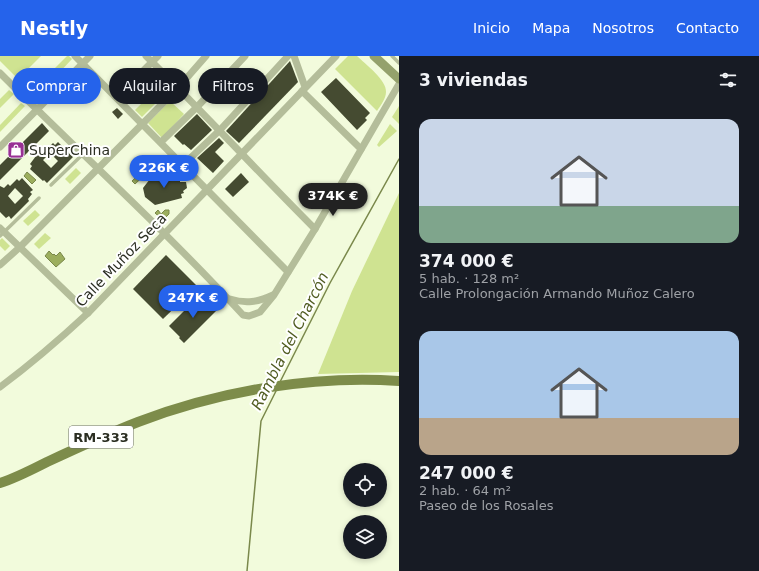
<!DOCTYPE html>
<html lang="es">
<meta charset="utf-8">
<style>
body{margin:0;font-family:"DejaVu Sans",sans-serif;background:#20242c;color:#f1f3f6;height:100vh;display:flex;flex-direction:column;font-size:15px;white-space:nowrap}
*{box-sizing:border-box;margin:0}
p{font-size:13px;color:#9ea1a6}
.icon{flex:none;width:22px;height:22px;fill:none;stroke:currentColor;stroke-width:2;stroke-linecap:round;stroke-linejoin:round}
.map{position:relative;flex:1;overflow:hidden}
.panel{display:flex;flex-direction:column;background:#171b24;width:360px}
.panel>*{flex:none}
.banner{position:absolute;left:12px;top:12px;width:327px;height:36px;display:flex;gap:8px}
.fabs{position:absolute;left:343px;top:407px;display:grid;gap:8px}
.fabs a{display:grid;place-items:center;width:44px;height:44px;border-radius:50%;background:#171b24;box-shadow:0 2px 6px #0003;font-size:20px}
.price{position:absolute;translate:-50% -34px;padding:0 9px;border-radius:14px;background:#2563eb;color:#fff;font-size:13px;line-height:26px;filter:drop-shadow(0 1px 2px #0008)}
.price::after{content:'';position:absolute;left:50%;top:24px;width:12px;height:9px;margin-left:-6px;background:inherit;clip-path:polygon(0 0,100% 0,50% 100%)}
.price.active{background:#222;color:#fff}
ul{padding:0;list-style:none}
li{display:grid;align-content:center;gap:8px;height:212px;padding:0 20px}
li span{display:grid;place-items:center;height:124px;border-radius:12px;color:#555}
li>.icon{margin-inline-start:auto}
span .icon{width:72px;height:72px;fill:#fffc;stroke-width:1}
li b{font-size:17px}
h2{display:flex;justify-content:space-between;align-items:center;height:48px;padding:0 20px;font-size:17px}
.pill{padding:0 14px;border-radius:18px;background:#171b24;box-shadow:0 2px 6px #0003;font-size:14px;line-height:36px}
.pill.active{background:#2563eb;color:#fff}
header{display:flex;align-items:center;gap:24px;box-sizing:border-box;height:56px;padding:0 20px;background:#2563eb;color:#fff}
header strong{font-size:19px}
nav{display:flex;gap:22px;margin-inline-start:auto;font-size:14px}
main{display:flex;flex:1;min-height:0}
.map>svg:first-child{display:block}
.green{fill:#cfe391}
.water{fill:#9cae5d;stroke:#7a884b}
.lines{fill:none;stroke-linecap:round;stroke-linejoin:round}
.stream{stroke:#7a884b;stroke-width:1.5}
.building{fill:#454b31;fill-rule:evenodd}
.service{stroke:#b4bd9a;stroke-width:3.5}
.minor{stroke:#b4bd9a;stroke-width:7}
.secondary{stroke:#94a16c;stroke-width:9}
.primary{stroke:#7d8c4a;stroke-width:10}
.labels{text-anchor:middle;stroke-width:4;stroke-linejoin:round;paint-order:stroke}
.shield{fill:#fff;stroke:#6b6d64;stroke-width:1}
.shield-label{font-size:13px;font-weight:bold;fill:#2b2e22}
.poi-label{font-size:14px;fill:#2b2e22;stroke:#fff;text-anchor:start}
.street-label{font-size:14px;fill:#2b2e22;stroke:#fff}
.water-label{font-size:15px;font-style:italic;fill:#515d22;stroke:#fff}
</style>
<header>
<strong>Nestly</strong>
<nav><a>Inicio</a><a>Mapa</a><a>Nosotros</a><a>Contacto</a></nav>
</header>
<main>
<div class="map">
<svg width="399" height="515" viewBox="0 0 399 515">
<rect width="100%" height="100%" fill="#f2fbdc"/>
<g class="green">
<path d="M 0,0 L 41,0 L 18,23 L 0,5 Z"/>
<path d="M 67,0 L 69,0 L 72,3 L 56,20 L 52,15 Z"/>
<path d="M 348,0 L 357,0 C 365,8 387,24 386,36 C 386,43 380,50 377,55 L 335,13 Z"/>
<path d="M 28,15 L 32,19 L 23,28 L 18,24 Z"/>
<path d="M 49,19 L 53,23 L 35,41 L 31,37 Z"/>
<path d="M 9,34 L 14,38 L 0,52 L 0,43 Z"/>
<path d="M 154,35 L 160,43 L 142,61 L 135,54 Z"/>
<path d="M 170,45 L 184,58 L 162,82 L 148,67 Z"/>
<path d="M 21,47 L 25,50 L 0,76 L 0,69 Z"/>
<path d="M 399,50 L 399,68 L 392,61 Z"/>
<path d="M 390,68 L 397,75 L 379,91 L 377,89 Z"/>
<path d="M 76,112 L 81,117 L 70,128 L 65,123 Z"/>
<path d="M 399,137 L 399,316 L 318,318 L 352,235 Z"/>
<path d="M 35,154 L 40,159 L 28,170 L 23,165 Z"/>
<path d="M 45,177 L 51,182 L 39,193 L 34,188 Z"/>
<path d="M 2,182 L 10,190 L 5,195 L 0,190 L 0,184 Z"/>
</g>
<g class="water">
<path d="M 145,113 L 148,116 L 135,128 L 132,125 Z"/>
<path d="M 27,116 L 36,124 L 32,128 L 24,120 Z"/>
<path d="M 158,154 L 161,158 L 165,154 L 169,154 L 169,158 L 163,164 L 155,157 Z"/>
<path d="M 49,195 L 53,199 L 54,198 L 56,200 L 60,196 L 65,203 L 56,211 L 45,200 Z"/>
</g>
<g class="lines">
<g class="stream">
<path d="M 280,326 L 330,227 L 399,103"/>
<path d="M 247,515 L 261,365 L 276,335"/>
</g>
</g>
<g class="building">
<path d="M 290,5 L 298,26 L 239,87 L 226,75 Z"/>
<path d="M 336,22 L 370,57 L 365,62 L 367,64 L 357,74 L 321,36 Z"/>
<path d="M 117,52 L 123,58 L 118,63 L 112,56 Z"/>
<path d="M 197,58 L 212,74 L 191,94 L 184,88 L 183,89 L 174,80 Z"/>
<path d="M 42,67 L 49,75 L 34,90 L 40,97 L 44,93 L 46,94 L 53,87 L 55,89 L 58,86 L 73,101 L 47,127 L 44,124 L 43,125 L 30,113 L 32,110 L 30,108 L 36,100 L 30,94 L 0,124 L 0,109 ZM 50,97 L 58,105 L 51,112 L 43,104 Z"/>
<path d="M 219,82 L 224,87 L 215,96 L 224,105 L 213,117 L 197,102 Z"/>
<path d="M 241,117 L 249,126 L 233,141 L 225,133 Z"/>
<path d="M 176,118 L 177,124 L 180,123 L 180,126 L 186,126 L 187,132 L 183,135 L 184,137 L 181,138 L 182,142 L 155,149 L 145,141 L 143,132 L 150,123 Z"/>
<path d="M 22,122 L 33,134 L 30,136 L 32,138 L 28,143 L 29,145 L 11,163 L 9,160 L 6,162 L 0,156 L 0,130 L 4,132 L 8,128 L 10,130 L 17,123 L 19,125 ZM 15,132 L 23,140 L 15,148 L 8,140 Z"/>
<path d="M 166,199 L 197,230 L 163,263 L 133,233 Z"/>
<path d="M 200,239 L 211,250 L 212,248 L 218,253 L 184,287 L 179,282 L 180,281 L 169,270 Z"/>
</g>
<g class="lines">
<g class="service">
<path d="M 392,0 L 399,7"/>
<path d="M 51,129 L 82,99"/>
<path d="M 0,180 L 39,142"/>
</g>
<g class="minor">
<path d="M 75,0 L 288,216"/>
<path d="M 146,0 C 204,57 258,116 315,173"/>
<path d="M 294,0 L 305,31"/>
<path d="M 0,17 C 81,98 166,175 243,259 L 249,260 L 260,256 L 274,239 L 315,173 L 399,28"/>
<path d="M 302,35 L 361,93"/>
<path d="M 117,41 L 158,0"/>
<path d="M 161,86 L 197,51 L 245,0"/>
<path d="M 0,91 L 90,0"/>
<path d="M 183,109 L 220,74 L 288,0"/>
<path d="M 0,172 L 88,257"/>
<path d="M 0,209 L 20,191 L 178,32 L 206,0"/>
<path d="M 230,243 C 246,248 258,246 273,239"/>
<path d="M 0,331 C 31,308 60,283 88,257 L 336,0"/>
</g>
<path class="secondary" d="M 374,0 L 399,23"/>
<path class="primary" d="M 0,427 C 16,422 31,414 47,406 C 77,392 107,378 138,366 C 219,335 313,319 399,325"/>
</g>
<defs>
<g id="shop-square" transform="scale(0.9)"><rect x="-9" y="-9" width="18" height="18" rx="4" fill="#983094" stroke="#fff"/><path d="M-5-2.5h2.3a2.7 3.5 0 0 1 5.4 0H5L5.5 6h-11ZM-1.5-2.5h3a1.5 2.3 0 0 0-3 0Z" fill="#fff"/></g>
</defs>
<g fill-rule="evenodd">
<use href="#shop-square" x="16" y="94"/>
</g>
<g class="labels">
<rect class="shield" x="69" y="370" width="64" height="22" rx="3"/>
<g class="shield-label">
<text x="101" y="386">RM-333</text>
</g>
<g class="poi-label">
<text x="29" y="99">SuperChina</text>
</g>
<g class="street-label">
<text transform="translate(121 204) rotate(-46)" y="5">Calle Muñoz Seca</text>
</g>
<g class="water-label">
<text transform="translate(290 285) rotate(-63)" y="5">Rambla del Charcón</text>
</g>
</g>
</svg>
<div class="fabs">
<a><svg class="icon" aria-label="locate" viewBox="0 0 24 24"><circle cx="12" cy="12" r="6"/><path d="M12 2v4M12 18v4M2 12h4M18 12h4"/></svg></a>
<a><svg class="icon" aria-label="layers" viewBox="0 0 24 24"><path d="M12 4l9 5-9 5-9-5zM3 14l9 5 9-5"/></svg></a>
</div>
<b class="price" style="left:164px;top:133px">226K €</b>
<b class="price active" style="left:333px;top:161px">374K €</b>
<b class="price" style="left:193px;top:263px">247K €</b>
<div class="banner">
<a class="pill active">Comprar</a>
<a class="pill">Alquilar</a>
<a class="pill">Filtros</a>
</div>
</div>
<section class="panel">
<h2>3 viviendas<svg class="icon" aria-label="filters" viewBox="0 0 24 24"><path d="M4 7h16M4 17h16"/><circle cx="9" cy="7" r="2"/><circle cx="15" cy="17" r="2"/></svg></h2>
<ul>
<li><span style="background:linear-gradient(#c9d6e8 70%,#7fa58c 0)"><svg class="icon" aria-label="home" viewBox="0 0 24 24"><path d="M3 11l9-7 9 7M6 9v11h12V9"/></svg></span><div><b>374 000 €</b><p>5 hab. · 128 m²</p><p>Calle Prolongación Armando Muñoz Calero</p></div></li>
<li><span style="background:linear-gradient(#a9c7e8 70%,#b9a48a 0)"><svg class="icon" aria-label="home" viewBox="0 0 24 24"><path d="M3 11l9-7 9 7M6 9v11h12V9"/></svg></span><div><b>247 000 €</b><p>2 hab. · 64 m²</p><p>Paseo de los Rosales</p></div></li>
</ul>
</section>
</main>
